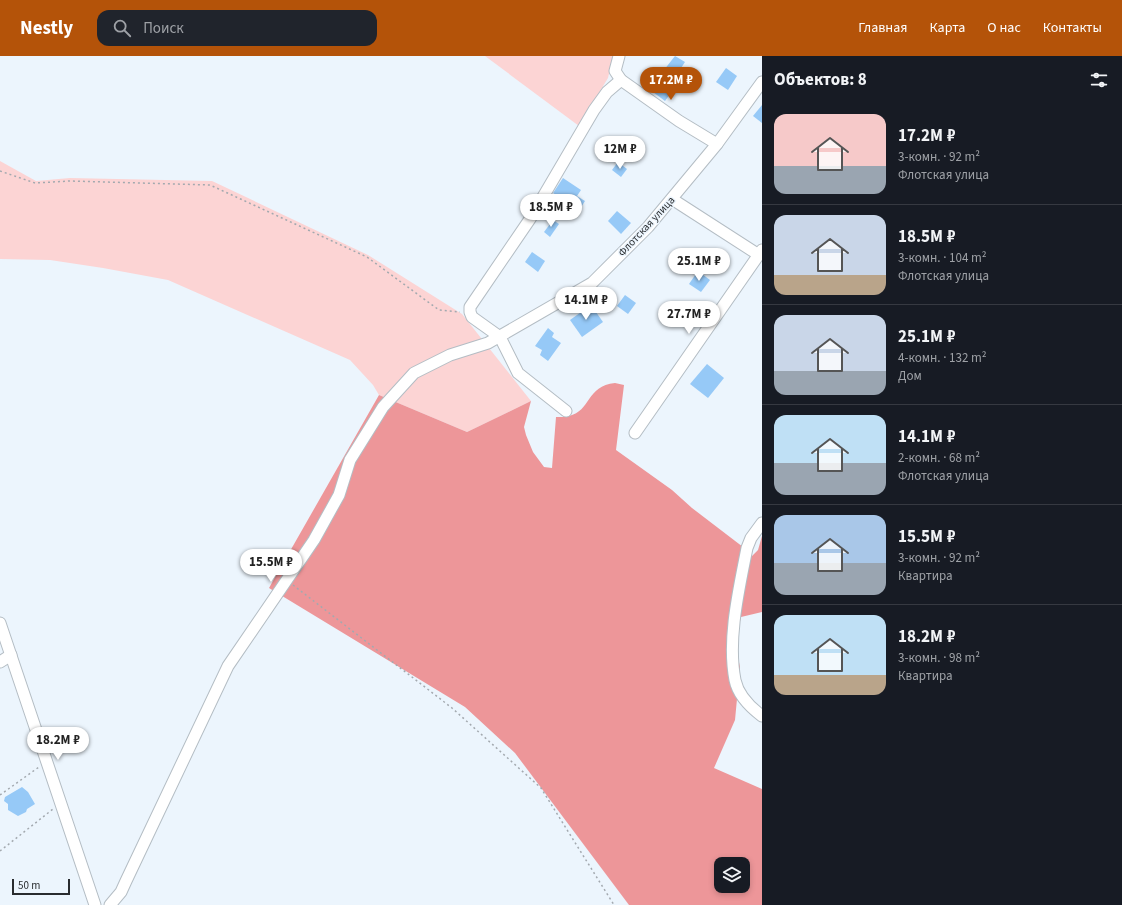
<!DOCTYPE html>
<html lang="ru">
<meta charset="utf-8">
<style>
body{margin:0;font-family:"Source Sans 3",sans-serif;background:#20242c;color:#f1f3f6;height:100vh;display:flex;flex-direction:column;font-size:15px;white-space:nowrap}
*{box-sizing:border-box;margin:0}
p{font-size:13px;color:#9ea1a6}
.icon{flex:none;width:22px;height:22px;fill:none;stroke:currentColor;stroke-width:2;stroke-linecap:round;stroke-linejoin:round}
.map{position:relative;flex:1;overflow:hidden}
.details{display:flex;flex-direction:column;background:#171b24;width:360px}
.details>*{flex:none}
.controls{position:absolute;left:714px;top:801px;display:grid;gap:8px}
.controls a{display:grid;place-items:center;width:36px;height:36px;border-radius:8px;background:#171b24;box-shadow:0 2px 6px #0003;font-size:20px}
.scale{position:absolute;left:12px;bottom:10px;width:58px;box-sizing:border-box;padding-left:4px;border:2px solid #292c2f;border-top:0;font-size:11px;line-height:14px;white-space:nowrap;color:#292c2f;-webkit-text-stroke:3px #ecf5fd;paint-order:stroke}
.price{position:absolute;translate:-50% -34px;padding:0 9px;border-radius:14px;background:#fff;color:#222;font-size:13px;line-height:26px;filter:drop-shadow(0 1px 2px #0008)}
.price::after{content:'';position:absolute;left:50%;top:24px;width:12px;height:9px;margin-left:-6px;background:inherit;clip-path:polygon(0 0,100% 0,50% 100%)}
.price.on{background:#b45309;color:#fff}
ul{padding:0;list-style:none}
li{display:flex;align-items:center;gap:12px;height:100px;padding:0 12px}
li+li{border-top:1px solid #363941}
li span{display:grid;place-items:center;flex:none;width:112px;height:80px;border-radius:12px;color:#555}
li>.icon{margin-inline-start:auto}
span .icon{width:48px;height:48px;fill:#fffc;stroke-width:1}
li b{font-size:17px}
h2{display:flex;justify-content:space-between;align-items:center;height:48px;padding:0 12px;font-size:17px}
header{display:flex;align-items:center;gap:24px;box-sizing:border-box;height:56px;padding:0 20px;background:#b45309;color:#fff}
header strong{font-size:19px}
nav{display:flex;gap:22px;margin-inline-start:auto;font-size:14px}
.search{width:280px;height:36px;background:#20242c;display:flex;align-items:center;gap:10px;box-sizing:border-box;padding:0 14px;border-radius:12px;color:#9ea1a6;font-size:15px}
main{display:flex;flex:1;min-height:0}
.map>svg:first-child{display:block}
.green{fill:#fcd4d4}
.forest{fill:#ed9699;fill-rule:evenodd}
.building{fill:#96c9f7}
.lines{fill:none;stroke-linecap:round;stroke-linejoin:round}
.minor-casing{stroke:#b4bdc4;stroke-width:13}
.path{stroke:#a3a9af;stroke-width:1.5;stroke-dasharray:2 3;stroke-linecap:butt}
.minor{stroke:#fff;stroke-width:11}
.labels{text-anchor:middle;stroke-width:3;stroke-linejoin:round;paint-order:stroke}
.street-label{font-size:11px;fill:#292c2f;stroke:#ecf5fd}
</style>
<header>
<strong>Nestly</strong>
<div class="search"><svg class="icon" aria-label="search" viewBox="0 0 24 24"><circle cx="10" cy="10" r="6"/><path d="M15 15l6 6"/></svg>Поиск</div>
<nav><a>Главная</a><a>Карта</a><a>О нас</a><a>Контакты</a></nav>
</header>
<main>
<div class="map">
<svg width="762" height="849" viewBox="0 0 762 849">
<rect width="100%" height="100%" fill="#ecf5fd"/>
<g class="green">
<path d="M 485,0 L 613,0 L 608,22 L 579,70 Z"/>
<path d="M 0,105 L 36,125 L 70,122 L 212,125 L 368,199 L 462,258 L 531,345 L 467,376 L 379,339 L 373,329 L 350,304 L 168,224 L 103,212 L 50,204 L 0,203 Z"/>
</g>
<path class="forest" d="M 615,327 L 624,329 L 616,394 L 672,434 L 692,452 L 743,491 L 744,500 L 752,500 L 758,494 L 762,480 L 762,556 L 741,561 L 735,587 L 740,611 L 735,664 L 714,712 L 762,733 L 762,849 L 629,849 L 515,697 L 465,651 L 269,532 L 379,339 L 467,376 L 531,345 L 524,371 L 526,379 L 533,396 L 544,411 L 552,412 L 556,361 C 560,361 565,361 569,360 C 591,355 586,330 615,327 ZM 721,808 L 743,808 L 743,830 L 721,830 Z"/>
<g class="building">
<path d="M 675,0 L 685,6 L 675,21 L 680,24 L 665,45 L 649,33 Z"/>
<path d="M 726,12 L 737,20 L 728,34 L 716,26 Z"/>
<path d="M 762,49 L 762,67 L 753,60 Z"/>
<path d="M 618,106 L 627,113 L 621,121 L 612,114 Z"/>
<path d="M 563,122 L 581,134 L 577,140 L 585,145 L 578,156 L 570,151 L 568,154 L 558,147 L 561,142 L 553,137 Z"/>
<path d="M 617,155 L 631,167 L 621,178 L 608,165 Z"/>
<path d="M 553,164 L 559,168 L 550,181 L 544,176 Z"/>
<path d="M 532,196 L 545,205 L 538,216 L 525,206 Z"/>
<path d="M 698,215 L 710,224 L 701,236 L 689,228 Z"/>
<path d="M 625,239 L 636,247 L 628,258 L 617,250 Z"/>
<path d="M 591,249 L 603,266 L 582,281 L 570,264 Z"/>
<path d="M 548,272 L 554,277 L 552,281 L 561,287 L 548,305 L 540,299 L 542,294 L 535,290 Z"/>
<path d="M 707,308 L 724,322 L 708,342 L 690,328 Z"/>
<path d="M 22,731 L 28,736 L 35,748 L 27,753 L 26,756 L 18,760 L 8,754 L 8,748 L 4,745 L 5,741 Z"/>
</g>
<g class="lines">
<g class="minor-casing">
<g id="minor">
<path d="M 619,0 L 615,15 L 621,24 L 679,65 L 717,88"/>
<path d="M 672,143 L 759,199"/>
<path d="M 566,355 L 518,317 L 500,281 L 472,261 L 470,256 L 470,251 L 530,163 L 594,54 L 607,36 L 621,24"/>
<path d="M 635,377 L 762,194"/>
<path d="M 762,467 L 751,482 L 747,492 C 739,533 727,583 735,624 C 738,639 750,651 762,660"/>
<path d="M 0,567 L 95,849"/>
<path d="M 0,606 L 11,599"/>
<path d="M 110,849 L 121,836 L 126,825 L 228,610 L 314,484 L 339,439 L 350,404 L 383,351 L 414,317 L 450,299 L 488,287 L 592,227 L 648,171 L 717,88 L 762,26"/>
</g>
</g>
<g class="path">
<path d="M 0,115 L 35,127 L 70,125 L 210,129 L 367,201 L 439,254 L 460,256"/>
<path d="M 293,529 L 452,652 L 541,732 L 614,849"/>
<path d="M 0,739 L 39,711"/>
<path d="M 0,795 L 53,753"/>
</g>
<use href="#minor" class="minor"/>
</g>
<g class="labels">
<g class="street-label">
<text transform="translate(646 170) rotate(-47)" y="4">Флотская улица</text>
</g>
</g>
</svg>
<div class="controls">
<a><svg class="icon" aria-label="layers" viewBox="0 0 24 24"><path d="M12 4l9 5-9 5-9-5zM3 14l9 5 9-5"/></svg></a>
</div>
<div class="scale">50 m</div>
<b class="price on" style="left:671px;top:45px">17.2M ₽</b>
<b class="price" style="left:620px;top:114px">12M ₽</b>
<b class="price" style="left:551px;top:172px">18.5M ₽</b>
<b class="price" style="left:699px;top:226px">25.1M ₽</b>
<b class="price" style="left:586px;top:265px">14.1M ₽</b>
<b class="price" style="left:689px;top:279px">27.7M ₽</b>
<b class="price" style="left:271px;top:527px">15.5M ₽</b>
<b class="price" style="left:58px;top:705px">18.2M ₽</b>
</div>
<section class="details">
<h2>Объектов: 8<svg class="icon" aria-label="filters" viewBox="0 0 24 24"><path d="M4 7h16M4 17h16"/><circle cx="9" cy="7" r="2"/><circle cx="15" cy="17" r="2"/></svg></h2>
<ul>
<li><span style="background:linear-gradient(#f6c9c9 65%,#9aa5b1 0)"><svg class="icon" aria-label="home" viewBox="0 0 24 24"><path d="M3 11l9-7 9 7M6 9v11h12V9"/></svg></span><div><b>17.2M ₽</b><p>3-комн. · 92 m²</p><p>Флотская улица</p></div></li>
<li><span style="background:linear-gradient(#c9d6e8 75%,#b9a48a 0)"><svg class="icon" aria-label="home" viewBox="0 0 24 24"><path d="M3 11l9-7 9 7M6 9v11h12V9"/></svg></span><div><b>18.5M ₽</b><p>3-комн. · 104 m²</p><p>Флотская улица</p></div></li>
<li><span style="background:linear-gradient(#c9d6e8 70%,#9aa5b1 0)"><svg class="icon" aria-label="home" viewBox="0 0 24 24"><path d="M3 11l9-7 9 7M6 9v11h12V9"/></svg></span><div><b>25.1M ₽</b><p>4-комн. · 132 m²</p><p>Дом</p></div></li>
<li><span style="background:linear-gradient(#bfe0f5 60%,#9aa5b1 0)"><svg class="icon" aria-label="home" viewBox="0 0 24 24"><path d="M3 11l9-7 9 7M6 9v11h12V9"/></svg></span><div><b>14.1M ₽</b><p>2-комн. · 68 m²</p><p>Флотская улица</p></div></li>
<li><span style="background:linear-gradient(#a9c7e8 60%,#9aa5b1 0)"><svg class="icon" aria-label="home" viewBox="0 0 24 24"><path d="M3 11l9-7 9 7M6 9v11h12V9"/></svg></span><div><b>15.5M ₽</b><p>3-комн. · 92 m²</p><p>Квартира</p></div></li>
<li><span style="background:linear-gradient(#bfe0f5 75%,#b9a48a 0)"><svg class="icon" aria-label="home" viewBox="0 0 24 24"><path d="M3 11l9-7 9 7M6 9v11h12V9"/></svg></span><div><b>18.2M ₽</b><p>3-комн. · 98 m²</p><p>Квартира</p></div></li>
</ul>
</section>
</main>
